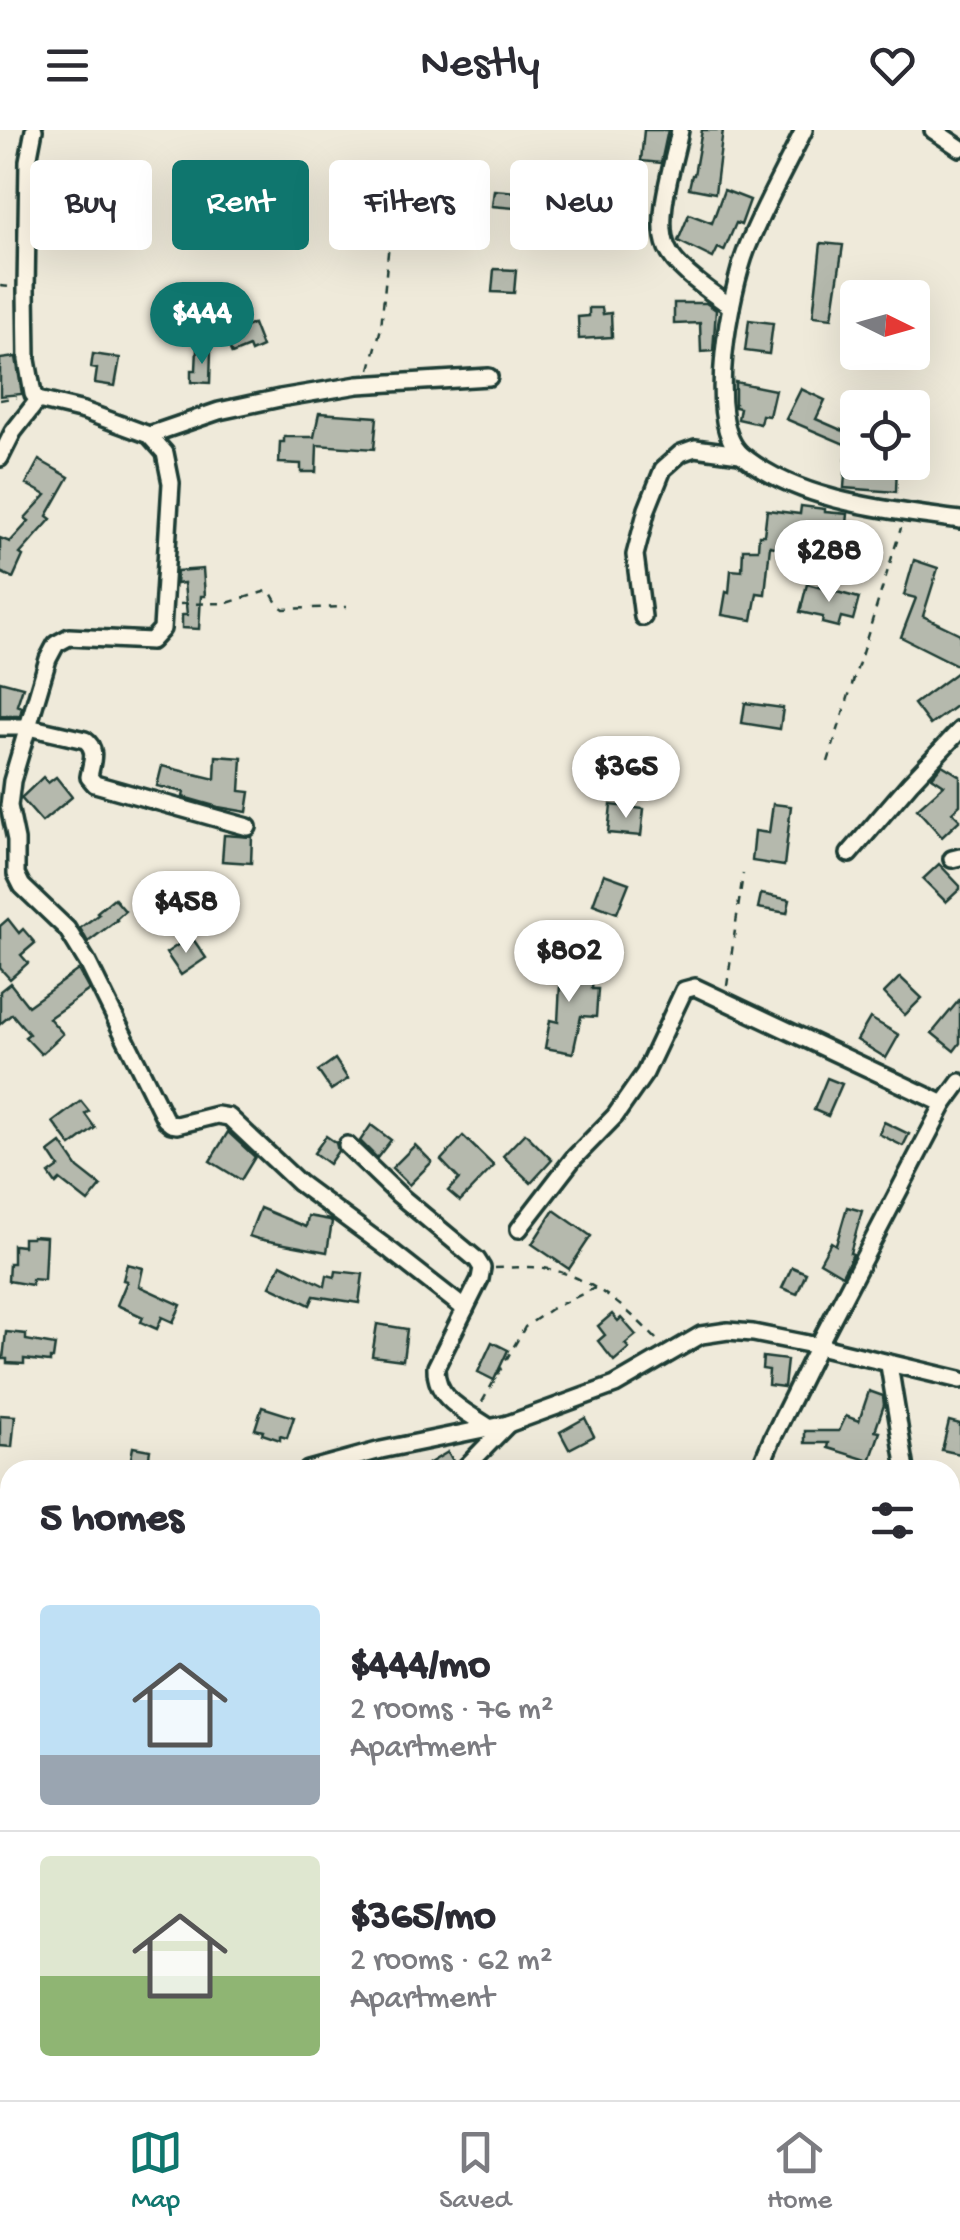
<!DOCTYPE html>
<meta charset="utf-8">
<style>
body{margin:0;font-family:"Gochi Hand",sans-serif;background:#f7f7f7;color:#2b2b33;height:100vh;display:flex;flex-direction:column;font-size:38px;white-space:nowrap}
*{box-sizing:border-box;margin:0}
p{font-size:32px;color:#7c7c81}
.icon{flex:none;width:55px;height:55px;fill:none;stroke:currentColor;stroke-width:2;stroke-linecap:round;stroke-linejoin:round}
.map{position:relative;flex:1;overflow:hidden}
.details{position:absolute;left:0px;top:1330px;width:960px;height:640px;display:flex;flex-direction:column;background:#fff;border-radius:30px 30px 0 0;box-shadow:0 10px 40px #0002}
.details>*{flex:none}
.top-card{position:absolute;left:30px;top:30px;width:900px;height:90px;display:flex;gap:20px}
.needle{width:65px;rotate:95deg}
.fabs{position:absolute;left:840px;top:150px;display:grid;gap:20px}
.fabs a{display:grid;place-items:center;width:90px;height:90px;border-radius:10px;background:#fff;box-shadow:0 10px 40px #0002;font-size:50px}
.price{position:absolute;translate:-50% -85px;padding:0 22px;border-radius:35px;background:#fff;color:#222;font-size:32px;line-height:65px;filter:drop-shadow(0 2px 5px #0008)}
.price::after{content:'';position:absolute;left:50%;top:60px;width:30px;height:22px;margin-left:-15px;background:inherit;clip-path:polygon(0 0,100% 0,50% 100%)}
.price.on{background:#0f766e;color:#fff}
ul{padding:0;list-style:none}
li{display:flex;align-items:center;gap:30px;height:250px;padding:0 40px}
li+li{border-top:2px solid #e1e1e2}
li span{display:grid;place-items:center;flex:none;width:280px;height:200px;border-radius:10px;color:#555}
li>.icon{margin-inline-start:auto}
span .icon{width:120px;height:120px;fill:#fffc;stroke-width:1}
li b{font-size:42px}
h2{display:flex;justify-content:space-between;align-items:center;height:120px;padding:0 40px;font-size:42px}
.tag{padding:0 35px;border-radius:10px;background:#fff;box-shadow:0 10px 40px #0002;font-size:35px;line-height:90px}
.tag.on{background:#0f766e;color:#fff}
header{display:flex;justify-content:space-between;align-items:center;height:130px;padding:0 40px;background:#fff;font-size:45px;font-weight:600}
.dock{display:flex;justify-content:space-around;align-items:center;height:140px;border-top:2px solid #e1e1e2;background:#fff;font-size:28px;color:#7c7c81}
.dock a{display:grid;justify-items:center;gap:5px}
.dock .on{color:#0f766e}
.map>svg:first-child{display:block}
.building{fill:#b5b9ad;stroke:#1f3d34;stroke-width:2.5}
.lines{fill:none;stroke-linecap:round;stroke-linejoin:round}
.street-casing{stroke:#1f3d34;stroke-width:22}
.path{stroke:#1f3d34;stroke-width:2.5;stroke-dasharray:8 8;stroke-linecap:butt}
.street{stroke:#fcf5e5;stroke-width:15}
</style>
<header><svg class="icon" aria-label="menu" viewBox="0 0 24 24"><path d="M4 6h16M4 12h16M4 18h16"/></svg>Nestly<svg class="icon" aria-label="heart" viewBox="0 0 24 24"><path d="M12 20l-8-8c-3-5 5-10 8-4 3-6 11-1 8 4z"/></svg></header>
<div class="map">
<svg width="960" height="1970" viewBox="0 0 960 1970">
<rect width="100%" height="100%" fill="#efeada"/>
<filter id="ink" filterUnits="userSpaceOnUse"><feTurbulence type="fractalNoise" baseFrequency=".01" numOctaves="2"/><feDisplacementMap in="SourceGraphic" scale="20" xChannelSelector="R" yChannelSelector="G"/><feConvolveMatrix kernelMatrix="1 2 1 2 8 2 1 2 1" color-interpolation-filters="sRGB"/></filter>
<g filter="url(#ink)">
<g class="building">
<path d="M 644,0 L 668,0 L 661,33 L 641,31 Z"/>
<path d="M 702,0 L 723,0 L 715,63 L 689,58 L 692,45 L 694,45 Z"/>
<path d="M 602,41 L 625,43 L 624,53 L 630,53 L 629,67 L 623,67 L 622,77 L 609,76 L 608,106 L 592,105 L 597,57 L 601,58 Z"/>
<path d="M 494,60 L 516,62 L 514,78 L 492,76 Z"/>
<path d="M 724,60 L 750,70 L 741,95 L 736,93 L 724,121 L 718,118 L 713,128 L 678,111 L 689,84 L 712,93 Z"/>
<path d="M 452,85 L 478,87 L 475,117 L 450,115 Z"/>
<path d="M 821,113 L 843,115 L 832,188 L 813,186 Z"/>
<path d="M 494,139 L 516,140 L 514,163 L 492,162 Z"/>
<path d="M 674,173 L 706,173 L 716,180 L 713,221 L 701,222 L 700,193 L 674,194 Z"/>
<path d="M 589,178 L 602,178 L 603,184 L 611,183 L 612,207 L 579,209 L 578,187 L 589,186 Z"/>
<path d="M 749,190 L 773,193 L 769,224 L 745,221 Z"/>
<path d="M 253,194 L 262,217 L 251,222 L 249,217 L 232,224 L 224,206 Z"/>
<path d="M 197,219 L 211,219 L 210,253 L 191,252 L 191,240 L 196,240 Z"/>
<path d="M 93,224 L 120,228 L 115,256 L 95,253 L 97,239 L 91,238 Z"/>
<path d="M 16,227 L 22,264 L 0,266 L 0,229 Z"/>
<path d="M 735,252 L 775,260 L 769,286 L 762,285 L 760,294 L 738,289 L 740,278 L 735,277 Z"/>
<path d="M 801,259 L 825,270 L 816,289 L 848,303 L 848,301 L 858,301 L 858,332 L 897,333 L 896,362 L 844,358 L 847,315 L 786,289 Z"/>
<path d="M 319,283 L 377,287 L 374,319 L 317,315 L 316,342 L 301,342 L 301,334 L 279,333 L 280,312 L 284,312 L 284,307 L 314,307 Z"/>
<path d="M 39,330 L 69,347 L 47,386 L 51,389 L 20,424 L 23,426 L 13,448 L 0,442 L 0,408 L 10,412 L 29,391 L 25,388 L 46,365 L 26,354 Z"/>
<path d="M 801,376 L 825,379 L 825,382 L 848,384 L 845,414 L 831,413 L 832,409 L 792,405 L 790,420 L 770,416 L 765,464 L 757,463 L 752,490 L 722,485 L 726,462 L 729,463 L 731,440 L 742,441 L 743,419 L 758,419 L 759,405 L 764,405 L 767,380 L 800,384 Z"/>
<path d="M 914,430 L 938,438 L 923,486 L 960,504 L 960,528 L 957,535 L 901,507 L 916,468 L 904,465 Z"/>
<path d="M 203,439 L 205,466 L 201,466 L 199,499 L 182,498 L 182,485 L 187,485 L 184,453 L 176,454 L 177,441 Z"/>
<path d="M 807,454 L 859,468 L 853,490 L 841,487 L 838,497 L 822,493 L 823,487 L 800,482 Z"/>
<path d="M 960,540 L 960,573 L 930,595 L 914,574 Z"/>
<path d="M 0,551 L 23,557 L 17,575 L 22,577 L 20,586 L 0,586 Z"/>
<path d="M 745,573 L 783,578 L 780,599 L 742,593 Z"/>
<path d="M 216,626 L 242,628 L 240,661 L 250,662 L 247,682 L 218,677 L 183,667 L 184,662 L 157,656 L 162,636 L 215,649 Z"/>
<path d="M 942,635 L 960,646 L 960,675 L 952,682 L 960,690 L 942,707 L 917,679 L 944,655 L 932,647 Z"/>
<path d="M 43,647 L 48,653 L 56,647 L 72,667 L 42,692 L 21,668 Z"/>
<path d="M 773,674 L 791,676 L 784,736 L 752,731 L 755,701 L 769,703 Z"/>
<path d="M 611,675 L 644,679 L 641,706 L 608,703 Z"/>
<path d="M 224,705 L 252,707 L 251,733 L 222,731 Z"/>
<path d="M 939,734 L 960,756 L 960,759 L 946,772 L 923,749 Z"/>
<path d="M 604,744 L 629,753 L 617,783 L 593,774 Z"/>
<path d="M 761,764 L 790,770 L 787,783 L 758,778 Z"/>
<path d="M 114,768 L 125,781 L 116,789 L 117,790 L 88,812 L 80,798 L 99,784 L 97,782 Z"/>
<path d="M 8,789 L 19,803 L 23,799 L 35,813 L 21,825 L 28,833 L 10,849 L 0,838 L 0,796 Z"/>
<path d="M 191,806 L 206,828 L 181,845 L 166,823 Z"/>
<path d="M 553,825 L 572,834 L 566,846 L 593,848 L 592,859 L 598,859 L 596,887 L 581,886 L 573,923 L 545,918 L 550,890 L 558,892 L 560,854 L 544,846 Z"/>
<path d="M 78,840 L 89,860 L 49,888 L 63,904 L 41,924 L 25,907 L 29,904 L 12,884 L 0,894 L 0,861 L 10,853 L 28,876 Z"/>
<path d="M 900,847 L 922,868 L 905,885 L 884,863 Z"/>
<path d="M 960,869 L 960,913 L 954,921 L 932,903 Z"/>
<path d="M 870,888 L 899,905 L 886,928 L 857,910 Z"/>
<path d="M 335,929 L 348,949 L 331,960 L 318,941 Z"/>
<path d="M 827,948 L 842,954 L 828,986 L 814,980 Z"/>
<path d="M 81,971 L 89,981 L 85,984 L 95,998 L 71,1016 L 53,992 Z"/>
<path d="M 884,992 L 909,1004 L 903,1016 L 879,1004 Z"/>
<path d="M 371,995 L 391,1010 L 377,1028 L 360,1011 Z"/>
<path d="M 228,1002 L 255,1027 L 241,1050 L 210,1031 Z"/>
<path d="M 525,1003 L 552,1030 L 531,1053 L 503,1026 Z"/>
<path d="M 326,1006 L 336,1013 L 338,1021 L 329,1034 L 314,1023 Z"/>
<path d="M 463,1006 L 494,1036 L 460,1071 L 448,1061 L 459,1049 L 441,1030 Z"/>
<path d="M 61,1013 L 78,1038 L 101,1056 L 88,1072 L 60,1050 L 56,1054 L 49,1044 L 59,1037 L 49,1022 Z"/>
<path d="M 415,1015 L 432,1032 L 409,1055 L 392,1038 Z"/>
<path d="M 847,1077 L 862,1081 L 850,1123 L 853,1124 L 842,1145 L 820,1132 L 831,1112 L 836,1115 Z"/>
<path d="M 260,1078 L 306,1097 L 308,1086 L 330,1090 L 332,1092 L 327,1122 L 258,1109 L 249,1106 Z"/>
<path d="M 554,1080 L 591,1106 L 569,1139 L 532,1114 Z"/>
<path d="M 32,1106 L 46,1107 L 44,1150 L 32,1149 L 32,1155 L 8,1151 L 9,1133 L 13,1133 L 13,1115 L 23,1116 L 23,1108 L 32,1108 Z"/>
<path d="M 127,1134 L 143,1138 L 139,1156 L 181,1175 L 173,1192 L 162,1187 L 157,1199 L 141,1192 L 143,1187 L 117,1175 L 127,1151 L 123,1150 Z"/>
<path d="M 281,1134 L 325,1156 L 327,1145 L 335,1147 L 336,1141 L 363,1144 L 359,1173 L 314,1166 L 310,1175 L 270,1156 Z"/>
<path d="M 792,1137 L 806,1143 L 797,1164 L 782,1158 Z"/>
<path d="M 612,1184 L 618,1191 L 621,1188 L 636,1205 L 625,1214 L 629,1218 L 614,1231 L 598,1211 L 605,1205 L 598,1196 Z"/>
<path d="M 377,1194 L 407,1199 L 403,1230 L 372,1226 Z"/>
<path d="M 6,1202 L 26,1204 L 26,1210 L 55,1215 L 53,1229 L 50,1229 L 50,1232 L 24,1229 L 24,1234 L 7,1233 L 7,1229 L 3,1229 Z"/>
<path d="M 492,1212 L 508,1220 L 494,1250 L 478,1242 Z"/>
<path d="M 763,1227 L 787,1230 L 784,1257 L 768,1255 L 769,1240 L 762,1239 Z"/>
<path d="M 869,1261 L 883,1266 L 884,1275 L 875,1301 L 880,1302 L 870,1331 L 828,1318 L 829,1313 L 805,1313 L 805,1301 L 839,1301 L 846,1286 L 859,1291 Z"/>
<path d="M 262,1277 L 294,1287 L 287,1308 L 280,1306 L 280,1310 L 262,1304 L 263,1301 L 255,1299 Z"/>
<path d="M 0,1285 L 15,1286 L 12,1317 L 0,1316 Z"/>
<path d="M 585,1288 L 594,1306 L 569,1319 L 560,1302 Z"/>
<path d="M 949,1291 L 960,1294 L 960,1324 L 942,1320 Z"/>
<path d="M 133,1317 L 150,1320 L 147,1340 L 129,1340 Z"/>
<path d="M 448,1322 L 454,1333 L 452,1340 L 418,1340 Z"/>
</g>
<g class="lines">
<g class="street-casing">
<g id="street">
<path d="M 34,0 L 28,31 L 26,160 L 27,230 L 33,264 L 38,270 L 84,281 L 149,305 L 165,323 L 171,353 L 162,499 L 151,511 L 69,507 L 56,514 L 48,529 L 12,651 L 9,676 L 16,710 L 16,744 L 22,756 L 67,799 L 88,833 L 165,989 L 171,994 L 177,995 L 217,985 L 229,987 L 299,1053 L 391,1121 L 465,1179"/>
<path d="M 680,0 C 674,33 654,87 667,118 C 676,140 713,163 731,177"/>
<path d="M 804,0 C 785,39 763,78 747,118 C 731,159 703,293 742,325 C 799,372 889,380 960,390"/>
<path d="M 933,0 L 960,18"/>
<path d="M 149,305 L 219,281 L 280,268 L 358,255 L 489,247"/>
<path d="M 0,328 L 13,302 L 38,270"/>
<path d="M 643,487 L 635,425 L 647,379 L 663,339 L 681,323 L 695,318 L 740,324"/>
<path d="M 0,597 L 28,597 L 85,610 C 98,619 91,634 89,647 L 95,654 L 248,697"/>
<path d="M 849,724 L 910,653 L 960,600"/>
<path d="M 952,729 L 960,727"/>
<path d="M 347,1015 L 399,1065 L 477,1130 L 482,1138 L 480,1149 L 436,1237 C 435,1270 466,1281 490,1298"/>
<path d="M 519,1099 L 573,1029 L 615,986 L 645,943 L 684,860 L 695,857 L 944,974"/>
<path d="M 889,1235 L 906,1340"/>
<path d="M 308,1340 L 381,1320 L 508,1294 L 615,1255 L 701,1205 L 728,1201 L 753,1203 L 818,1216 L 960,1250"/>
<path d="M 463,1340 L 508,1294"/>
<path d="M 759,1340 L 772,1309 L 818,1216 L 944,974 L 960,952"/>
<path d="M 0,1384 L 10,1384"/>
<path d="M 950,1500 L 960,1507"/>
<path d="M 950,1678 L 960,1652"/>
<path d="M 0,1791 L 6,1778"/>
<path d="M 185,1960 L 223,1970"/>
<path d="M 342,1970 L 342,1960"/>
<path d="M 465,1970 L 466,1960"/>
</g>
</g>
<g class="path">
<path d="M 0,156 L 10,157"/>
<path d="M 370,239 L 381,198 L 391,90 L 397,86 L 483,84"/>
<path d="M 0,270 L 17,267"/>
<path d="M 180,474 L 227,473 L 267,461 L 270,461 L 278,475 L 284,479 L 347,477"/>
<path d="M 828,632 L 901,398"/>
<path d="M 727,856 L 743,744"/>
<path d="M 495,1138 C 511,1138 528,1136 544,1138 C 590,1146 627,1178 658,1211"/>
<path d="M 482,1272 L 525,1197 L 551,1179 L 595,1158"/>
<path d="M 250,1960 L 250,1970"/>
</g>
<use href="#street" class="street"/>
</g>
</g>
</svg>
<div class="fabs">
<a><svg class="needle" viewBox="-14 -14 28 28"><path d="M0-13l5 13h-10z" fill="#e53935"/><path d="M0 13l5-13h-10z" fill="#7c7c81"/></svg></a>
<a><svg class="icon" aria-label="locate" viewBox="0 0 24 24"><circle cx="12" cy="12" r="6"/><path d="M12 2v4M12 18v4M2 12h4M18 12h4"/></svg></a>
</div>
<b class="price on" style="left:202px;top:237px">$444</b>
<b class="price" style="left:829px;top:475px">$288</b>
<b class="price" style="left:626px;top:691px">$365</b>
<b class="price" style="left:186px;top:826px">$458</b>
<b class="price" style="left:569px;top:875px">$802</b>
<div class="top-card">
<a class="tag">Buy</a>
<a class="tag on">Rent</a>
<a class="tag">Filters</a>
<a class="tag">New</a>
</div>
<section class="details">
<h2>5 homes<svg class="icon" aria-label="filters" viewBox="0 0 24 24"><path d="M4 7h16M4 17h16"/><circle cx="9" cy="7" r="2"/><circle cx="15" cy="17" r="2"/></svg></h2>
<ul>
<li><span style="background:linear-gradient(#bfe0f5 75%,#9aa5b1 0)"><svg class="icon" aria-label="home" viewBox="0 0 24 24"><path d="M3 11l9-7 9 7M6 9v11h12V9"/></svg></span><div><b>$444/mo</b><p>2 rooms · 76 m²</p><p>Apartment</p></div></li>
<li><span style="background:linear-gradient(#dfe7d0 60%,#8fb573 0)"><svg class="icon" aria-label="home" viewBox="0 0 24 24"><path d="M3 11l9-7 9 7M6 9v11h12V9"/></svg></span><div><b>$365/mo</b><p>2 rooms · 62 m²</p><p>Apartment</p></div></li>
</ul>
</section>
</div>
<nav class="dock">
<a class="on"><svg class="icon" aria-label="map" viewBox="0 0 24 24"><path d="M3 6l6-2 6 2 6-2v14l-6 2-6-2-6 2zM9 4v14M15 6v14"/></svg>Map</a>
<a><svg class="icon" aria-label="saved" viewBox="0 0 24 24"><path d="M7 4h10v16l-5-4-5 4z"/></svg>Saved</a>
<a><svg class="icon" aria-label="home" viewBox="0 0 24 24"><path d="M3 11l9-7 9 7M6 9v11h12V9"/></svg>Home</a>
</nav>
